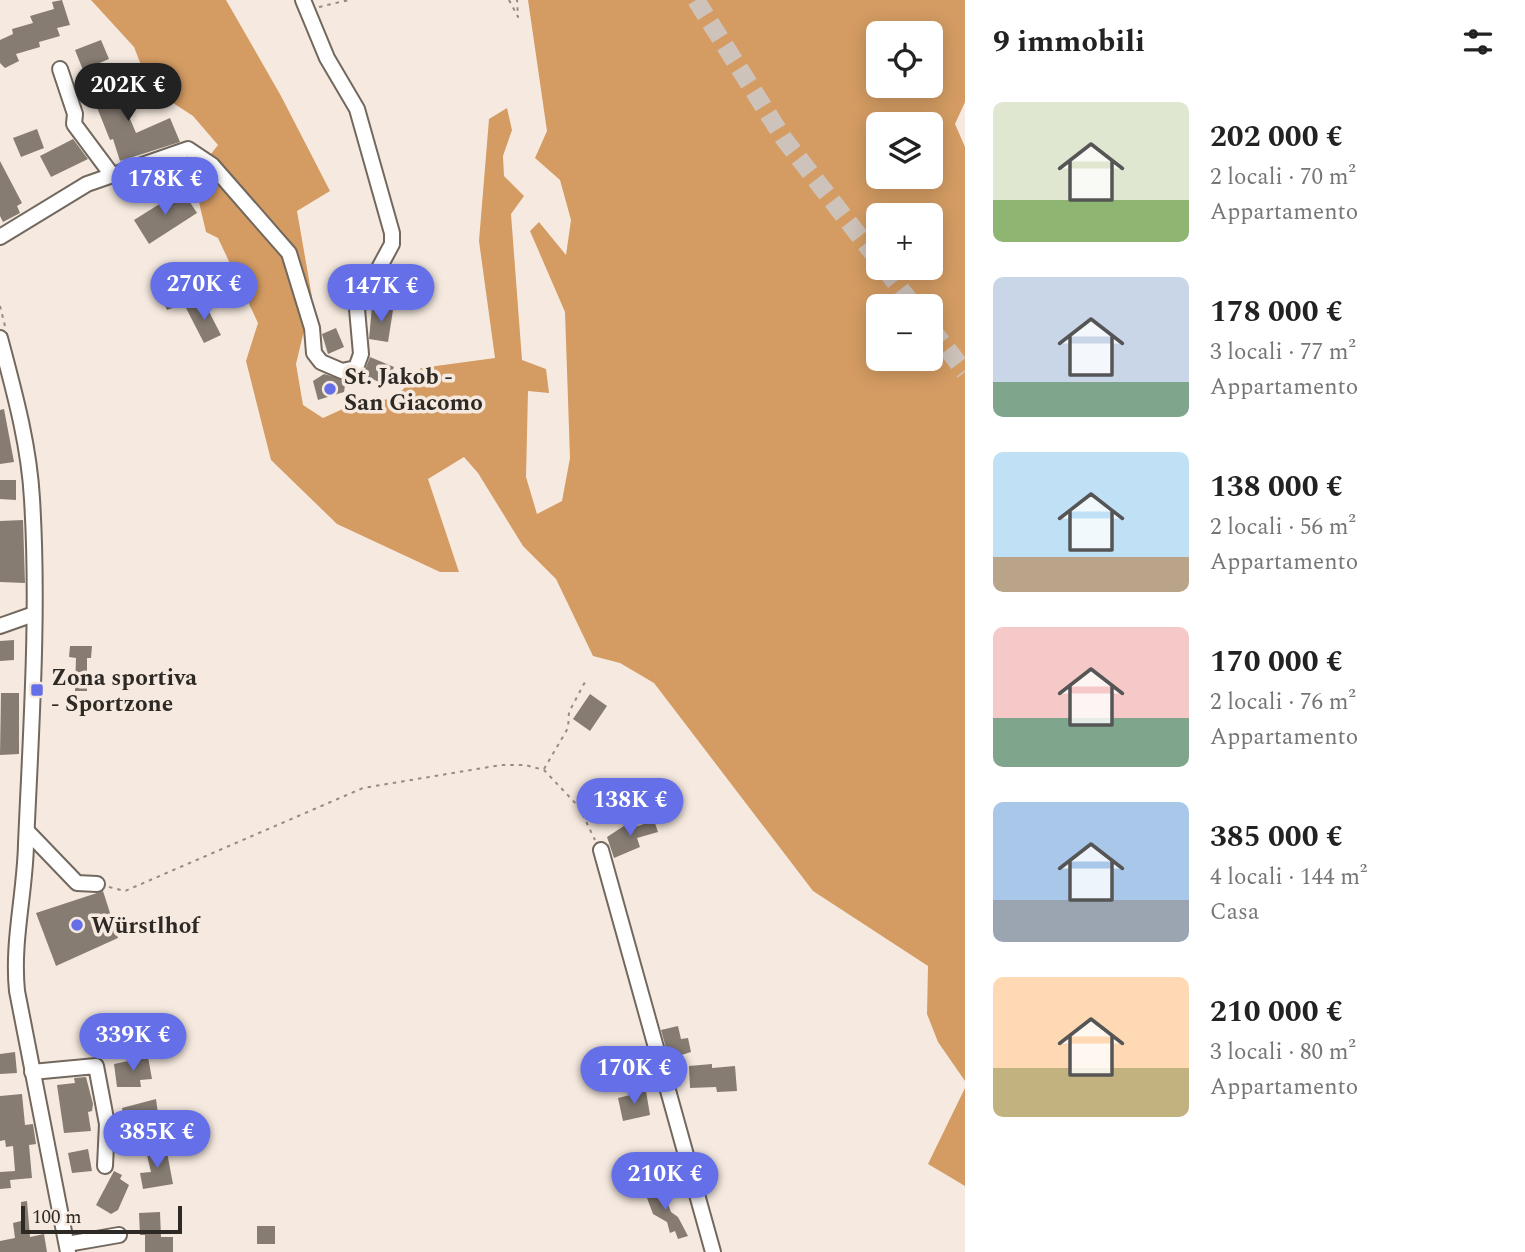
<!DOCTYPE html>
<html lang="it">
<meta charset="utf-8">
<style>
body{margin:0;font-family:Spectral,serif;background:#f2f2f2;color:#222;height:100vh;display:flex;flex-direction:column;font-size:26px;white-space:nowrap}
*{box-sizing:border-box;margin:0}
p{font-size:23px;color:#767676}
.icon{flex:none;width:38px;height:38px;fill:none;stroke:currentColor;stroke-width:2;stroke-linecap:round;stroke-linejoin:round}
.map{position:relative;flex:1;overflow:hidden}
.drawer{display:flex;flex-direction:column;background:#fff;width:560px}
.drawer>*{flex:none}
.controls{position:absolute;left:866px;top:21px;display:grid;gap:14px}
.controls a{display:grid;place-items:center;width:77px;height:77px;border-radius:10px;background:#fff;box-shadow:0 4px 18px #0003;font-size:35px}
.scale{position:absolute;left:21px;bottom:18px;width:161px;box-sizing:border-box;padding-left:7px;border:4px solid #2d2925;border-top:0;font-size:19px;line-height:24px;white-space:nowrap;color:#2d2925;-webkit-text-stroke:5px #f6eae0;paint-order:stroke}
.price{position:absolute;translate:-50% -60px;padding:0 16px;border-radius:24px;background:#656fe7;color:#fff;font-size:23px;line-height:46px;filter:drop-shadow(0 2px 4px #0008)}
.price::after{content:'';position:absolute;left:50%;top:42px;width:21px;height:16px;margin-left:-10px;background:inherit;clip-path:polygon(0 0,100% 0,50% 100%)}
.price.selected{background:#222;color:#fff}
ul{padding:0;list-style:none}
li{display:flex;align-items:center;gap:21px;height:175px;padding:0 28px}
li span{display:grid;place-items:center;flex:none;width:196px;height:140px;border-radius:10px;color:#555}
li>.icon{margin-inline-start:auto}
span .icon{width:84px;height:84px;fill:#fffc;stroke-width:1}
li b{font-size:30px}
h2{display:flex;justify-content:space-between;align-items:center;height:84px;padding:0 28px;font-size:30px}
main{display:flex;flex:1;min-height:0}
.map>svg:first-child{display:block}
.forest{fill:#d49c63;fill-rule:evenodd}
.building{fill:#867c72}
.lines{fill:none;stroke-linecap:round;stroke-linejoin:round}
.major-tunnel{stroke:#cec3bb;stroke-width:18;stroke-dasharray:18 9;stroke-linecap:butt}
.minor-casing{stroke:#72685e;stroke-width:18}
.path{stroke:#948c85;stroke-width:2;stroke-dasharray:3.5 5;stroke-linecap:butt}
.minor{stroke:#fff;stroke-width:14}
.poi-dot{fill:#656fe7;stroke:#f6eae0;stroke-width:2.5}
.labels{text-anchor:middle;stroke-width:7;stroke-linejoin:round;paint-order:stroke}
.poi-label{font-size:23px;font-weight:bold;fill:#2d2925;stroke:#f6eae0;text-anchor:start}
</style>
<main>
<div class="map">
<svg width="965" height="1252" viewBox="0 0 965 1252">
<rect width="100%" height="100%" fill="#f6eae0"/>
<g class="forest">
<path d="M 91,0 L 226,0 L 281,96 L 330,191 L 297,211 L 312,297 L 296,364 L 303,405 L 323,418 L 360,401 L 395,399 L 421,368 L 495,358 L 479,241 L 489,119 L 507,108 L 512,130 L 503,156 L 504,176 L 524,196 L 511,214 L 522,360 L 546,369 L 549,393 L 528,391 L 526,477 L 537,514 L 562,501 L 570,458 L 565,312 L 530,231 L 539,222 L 566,255 L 571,220 L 560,180 L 535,158 L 547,131 L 528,0 L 965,0 L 965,102 L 955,124 L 965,147 L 965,1081 L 938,1042 L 927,1014 L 928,966 L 813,891 L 654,683 L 620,663 L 593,656 L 556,579 L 523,546 L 478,473 L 464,457 L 428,479 L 459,572 L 440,572 L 337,524 L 271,460 L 246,361 L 258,323 L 218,238 L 206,232 L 193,177 L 218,145 L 193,116 L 150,88 L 134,47 ZM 878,33 L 931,33 L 931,86 L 878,86 ZM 878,124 L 931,124 L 931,177 L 878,177 ZM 878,215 L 931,215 L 931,268 L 878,268 ZM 878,306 L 931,306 L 931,359 L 878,359 Z"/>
<path d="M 965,1088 L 965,1186 L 928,1164 Z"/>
</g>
<g class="building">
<path d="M 62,0 L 70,25 L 57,28 L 60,36 L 39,42 L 40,47 L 16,54 L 19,61 L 5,68 L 0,63 L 0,40 L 13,34 L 12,29 L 33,23 L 30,16 L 54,9 L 52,2 Z"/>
<path d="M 101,40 L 109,59 L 83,70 L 75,50 Z"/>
<path d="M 112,76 L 136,133 L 170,118 L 180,142 L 120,161 L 113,139 L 110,140 L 96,105 L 93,106 L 86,84 Z"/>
<path d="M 37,129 L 44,148 L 21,157 L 13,138 Z"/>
<path d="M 73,139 L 88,159 L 51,177 L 40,156 Z"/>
<path d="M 187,160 L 193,172 L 175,180 L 172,172 L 156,179 L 153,171 Z"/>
<path d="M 0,161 L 22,203 L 17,206 L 20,213 L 3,222 L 0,216 Z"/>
<path d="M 182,190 L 197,213 L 149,244 L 134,220 Z"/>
<path d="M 168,283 L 178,306 L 167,310 L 157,287 Z"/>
<path d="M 203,300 L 221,335 L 204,343 L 186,308 Z"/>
<path d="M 372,306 L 393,310 L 388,342 L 369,339 Z"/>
<path d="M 336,328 L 344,347 L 328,354 L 322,334 Z"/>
<path d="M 370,357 L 394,367 L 386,385 L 363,375 Z"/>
<path d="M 324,374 L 346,380 L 344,392 L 318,400 L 313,381 Z"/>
<path d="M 4,409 L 14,462 L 0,464 L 0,410 Z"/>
<path d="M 0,480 L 16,480 L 16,500 L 0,499 Z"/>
<path d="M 23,520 L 25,583 L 0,582 L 0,521 Z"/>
<path d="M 14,640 L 14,660 L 0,661 L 0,641 Z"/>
<path d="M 70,646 L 92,646 L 91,658 L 87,658 L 87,691 L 75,691 L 76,658 L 69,657 Z"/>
<path d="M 1,693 L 19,693 L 19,754 L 0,755 Z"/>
<path d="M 590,694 L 607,706 L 590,731 L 573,719 Z"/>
<path d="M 654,820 L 658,832 L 637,838 L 640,847 L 614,858 L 607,837 L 630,822 L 633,828 Z"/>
<path d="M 103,891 L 118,938 L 56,966 L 36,913 Z"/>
<path d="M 678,1026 L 681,1039 L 688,1038 L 691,1052 L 669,1059 L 661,1030 Z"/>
<path d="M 15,1052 L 17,1073 L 0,1074 L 0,1054 Z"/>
<path d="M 148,1057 L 152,1079 L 140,1080 L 141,1087 L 117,1087 L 114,1064 Z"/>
<path d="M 712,1064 L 712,1068 L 735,1066 L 737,1091 L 717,1092 L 716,1087 L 690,1088 L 689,1066 Z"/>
<path d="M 86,1077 L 93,1104 L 92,1111 L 88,1112 L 91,1131 L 64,1133 L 57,1085 L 75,1083 L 74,1078 Z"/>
<path d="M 646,1091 L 650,1115 L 623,1121 L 618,1098 Z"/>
<path d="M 22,1094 L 25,1125 L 33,1124 L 36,1144 L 29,1145 L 32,1178 L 10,1180 L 11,1188 L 0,1189 L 0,1172 L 15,1171 L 13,1146 L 6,1147 L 5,1140 L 0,1141 L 0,1096 Z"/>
<path d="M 156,1099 L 159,1121 L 148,1123 L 149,1128 L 125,1128 L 122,1108 Z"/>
<path d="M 166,1147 L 173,1184 L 143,1189 L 140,1173 L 151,1172 L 146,1151 Z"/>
<path d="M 88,1149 L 92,1171 L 72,1173 L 68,1153 Z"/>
<path d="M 114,1171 L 122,1175 L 120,1179 L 129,1185 L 118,1210 L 111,1214 L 96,1205 Z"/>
<path d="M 656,1186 L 662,1197 L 665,1196 L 671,1212 L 678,1217 L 688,1236 L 678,1239 L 675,1231 L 670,1233 L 667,1222 L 653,1214 L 644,1190 Z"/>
<path d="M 27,1201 L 30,1237 L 44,1234 L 47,1252 L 0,1252 L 0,1241 L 15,1238 L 13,1223 L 21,1221 L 21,1202 Z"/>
<path d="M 160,1212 L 161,1237 L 173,1237 L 173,1252 L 145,1252 L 145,1235 L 140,1235 L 139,1213 Z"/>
<rect x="257" y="1226" width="18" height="18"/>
</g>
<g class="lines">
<g class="major-tunnel">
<path d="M 696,0 L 784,139 L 878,260"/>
<path d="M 884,268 L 914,306"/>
<path d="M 931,328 L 965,372"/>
</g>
<g class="minor-casing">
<g id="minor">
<path d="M 60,69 L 75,114 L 74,124 L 112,175"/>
<path d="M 0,237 L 87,184 L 188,149 L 212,165 L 289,253 L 312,328 L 314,353 L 321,362 L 342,371 L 356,368 L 361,354 L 357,309 L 392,244 L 392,233 L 357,109 L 327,58 L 303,0"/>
<path d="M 0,338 C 14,391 29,444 32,499 C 39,613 31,729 26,844 C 25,894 12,941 17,991 L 68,1252"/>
<path d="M 0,626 L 34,614"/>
<path d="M 27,831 L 77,883 L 97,884"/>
<path d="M 601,850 L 713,1252"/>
<path d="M 32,1072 L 96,1066 L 107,1124 L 105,1166"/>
<path d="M 67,1244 L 119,1235"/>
</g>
</g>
<g class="path">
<path d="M 509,0 L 518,17 L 517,0"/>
<path d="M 319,7 L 349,0"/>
<path d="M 0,306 L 5,326"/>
<path d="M 544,769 L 568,728 L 569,712 L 585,682"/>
<path d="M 109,887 L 125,891 L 363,788 L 501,765 L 525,765 L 544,770 L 579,807 L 595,840"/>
</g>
<use href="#minor" class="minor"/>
</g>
<g class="poi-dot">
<circle cx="330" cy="389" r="7"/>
<rect x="30" y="683" width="14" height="14" rx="3.5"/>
<circle cx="77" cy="925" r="7"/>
</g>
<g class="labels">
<g class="poi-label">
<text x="344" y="384">St. Jakob -<tspan x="344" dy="26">San Giacomo</tspan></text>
<text x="51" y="685">Zona sportiva<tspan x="51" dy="26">- Sportzone</tspan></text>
<text x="91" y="933">Würstlhof</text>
</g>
</g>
</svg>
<div class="controls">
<a><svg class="icon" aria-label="locate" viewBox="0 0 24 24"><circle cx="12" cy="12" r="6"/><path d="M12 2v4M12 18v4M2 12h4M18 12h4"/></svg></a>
<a><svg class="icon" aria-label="layers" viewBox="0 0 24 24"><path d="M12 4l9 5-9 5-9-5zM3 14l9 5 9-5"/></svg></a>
<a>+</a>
<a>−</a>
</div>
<div class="scale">100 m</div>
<b class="price selected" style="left:128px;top:123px">202K €</b>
<b class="price" style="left:165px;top:217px">178K €</b>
<b class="price" style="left:204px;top:322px">270K €</b>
<b class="price" style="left:381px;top:324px">147K €</b>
<b class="price" style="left:630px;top:838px">138K €</b>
<b class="price" style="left:133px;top:1073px">339K €</b>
<b class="price" style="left:634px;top:1106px">170K €</b>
<b class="price" style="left:157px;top:1170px">385K €</b>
<b class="price" style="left:665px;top:1212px">210K €</b>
</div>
<section class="drawer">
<h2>9 immobili<svg class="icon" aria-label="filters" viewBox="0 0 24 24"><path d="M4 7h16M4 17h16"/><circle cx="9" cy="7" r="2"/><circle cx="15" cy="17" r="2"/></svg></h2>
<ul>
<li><span style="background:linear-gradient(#dfe7d0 70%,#8fb573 0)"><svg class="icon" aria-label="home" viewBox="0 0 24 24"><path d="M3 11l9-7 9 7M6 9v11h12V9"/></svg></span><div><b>202 000 €</b><p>2 locali · 70 m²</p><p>Appartamento</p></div></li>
<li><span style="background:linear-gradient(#c9d6e8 75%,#7fa58c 0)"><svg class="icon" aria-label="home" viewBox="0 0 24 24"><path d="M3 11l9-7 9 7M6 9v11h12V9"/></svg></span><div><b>178 000 €</b><p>3 locali · 77 m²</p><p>Appartamento</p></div></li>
<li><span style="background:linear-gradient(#bfe0f5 75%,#b9a48a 0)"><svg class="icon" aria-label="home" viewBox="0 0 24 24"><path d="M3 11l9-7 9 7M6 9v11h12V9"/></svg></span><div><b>138 000 €</b><p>2 locali · 56 m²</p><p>Appartamento</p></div></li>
<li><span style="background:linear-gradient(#f6c9c9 65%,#7fa58c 0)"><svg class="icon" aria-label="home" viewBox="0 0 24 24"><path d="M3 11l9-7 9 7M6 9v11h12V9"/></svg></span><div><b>170 000 €</b><p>2 locali · 76 m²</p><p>Appartamento</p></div></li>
<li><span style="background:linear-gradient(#a9c7e8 70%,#9aa5b1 0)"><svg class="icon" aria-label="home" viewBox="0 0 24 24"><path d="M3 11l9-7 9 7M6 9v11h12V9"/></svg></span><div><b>385 000 €</b><p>4 locali · 144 m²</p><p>Casa</p></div></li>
<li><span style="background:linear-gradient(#ffd9b3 65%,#c2b280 0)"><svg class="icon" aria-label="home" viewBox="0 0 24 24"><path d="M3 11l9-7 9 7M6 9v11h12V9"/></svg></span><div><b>210 000 €</b><p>3 locali · 80 m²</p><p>Appartamento</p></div></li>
</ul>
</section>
</main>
